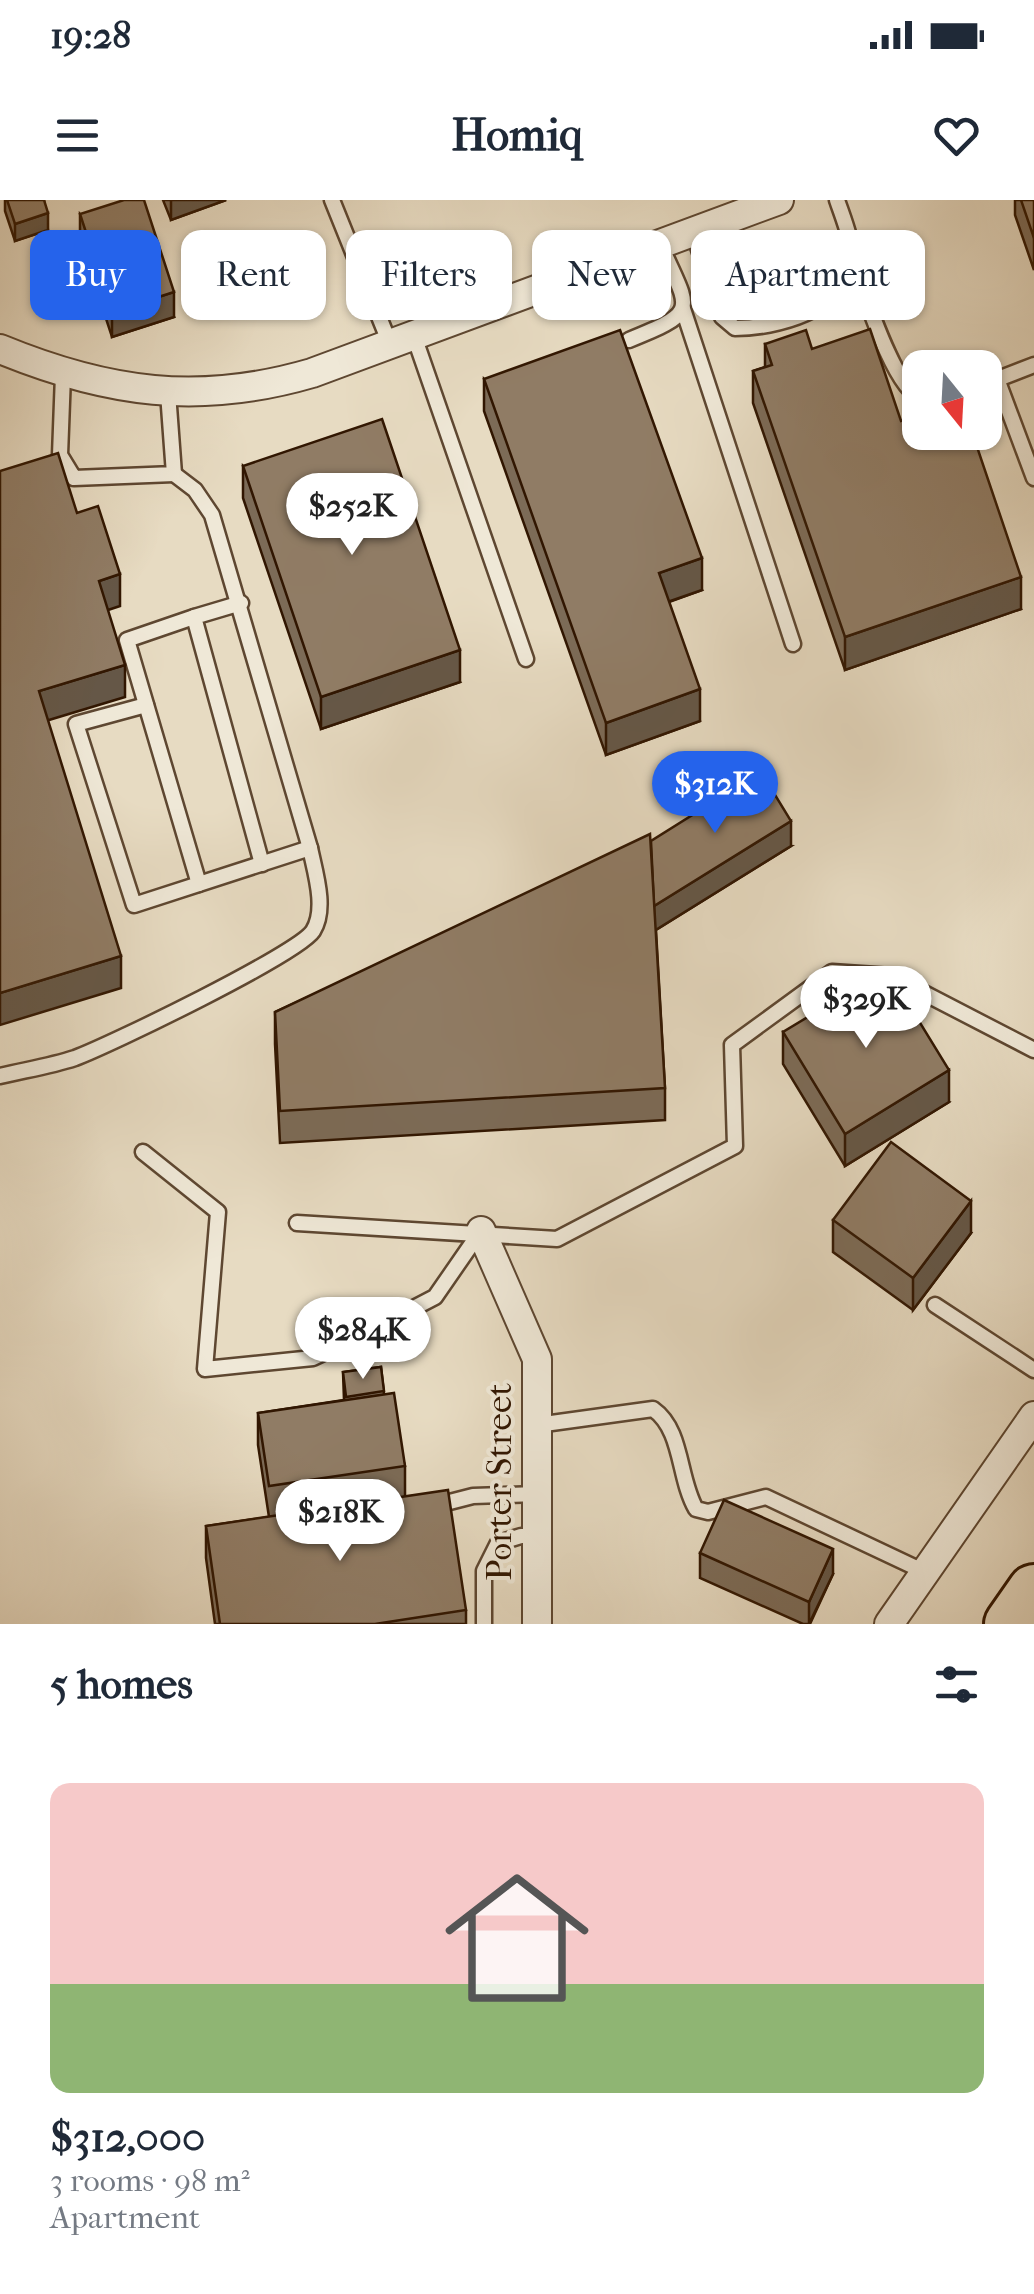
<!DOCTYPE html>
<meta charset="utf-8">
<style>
body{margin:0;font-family:"IM FELL French Canon",serif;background:#f6f6f7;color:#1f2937;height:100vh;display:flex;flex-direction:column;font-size:38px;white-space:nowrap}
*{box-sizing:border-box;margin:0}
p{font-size:32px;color:#747a83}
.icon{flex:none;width:55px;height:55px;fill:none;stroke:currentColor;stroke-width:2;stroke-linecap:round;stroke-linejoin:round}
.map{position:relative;height:1424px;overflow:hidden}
.details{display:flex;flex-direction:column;background:#fff;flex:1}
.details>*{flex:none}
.top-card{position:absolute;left:30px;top:30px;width:975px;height:90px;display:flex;gap:20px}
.needle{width:65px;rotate:162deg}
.tools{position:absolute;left:902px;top:150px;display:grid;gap:20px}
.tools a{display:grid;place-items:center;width:100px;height:100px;border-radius:20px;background:#fff;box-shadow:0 2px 8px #0004;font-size:50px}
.price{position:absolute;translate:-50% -85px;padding:0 22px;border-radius:35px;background:#fff;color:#222;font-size:32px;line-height:65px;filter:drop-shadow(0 2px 5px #0008)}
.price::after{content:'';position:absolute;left:50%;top:60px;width:30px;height:22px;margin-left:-15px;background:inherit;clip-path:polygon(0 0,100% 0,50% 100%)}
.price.active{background:#2563eb;color:#fff}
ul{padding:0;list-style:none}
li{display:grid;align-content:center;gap:20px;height:530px;padding:0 50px}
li+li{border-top:2px solid #e0e1e3}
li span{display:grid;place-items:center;height:310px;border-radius:20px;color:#555}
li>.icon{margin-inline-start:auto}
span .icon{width:180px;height:180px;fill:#fffc;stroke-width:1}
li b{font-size:42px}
h2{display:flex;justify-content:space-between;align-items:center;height:120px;padding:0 50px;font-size:42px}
.pill{padding:0 35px;border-radius:20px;background:#fff;box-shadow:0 2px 8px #0004;font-size:35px;line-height:90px}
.pill.active{background:#2563eb;color:#fff}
.status{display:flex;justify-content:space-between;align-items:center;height:70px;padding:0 50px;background:#fff;direction:ltr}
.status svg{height:28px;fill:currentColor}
header{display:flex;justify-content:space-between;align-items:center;height:130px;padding:0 50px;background:#fff;font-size:45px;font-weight:700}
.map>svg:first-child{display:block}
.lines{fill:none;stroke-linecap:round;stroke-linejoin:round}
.service-casing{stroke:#5e4731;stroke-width:19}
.minor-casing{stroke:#5e4731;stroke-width:32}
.motorway-casing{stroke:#311601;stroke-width:58}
.service{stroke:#efe8d7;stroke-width:14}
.minor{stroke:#efe8d7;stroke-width:28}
.motorway{stroke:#e7dbc2;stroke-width:52}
.wall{fill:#7c6b57;stroke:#311601;stroke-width:2.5}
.shaded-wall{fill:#655747;stroke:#311601;stroke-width:2.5}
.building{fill:#907c65;stroke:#311601;stroke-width:2.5}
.labels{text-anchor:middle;stroke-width:8;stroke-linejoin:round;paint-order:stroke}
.street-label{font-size:35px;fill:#311601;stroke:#efe8d7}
</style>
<div class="status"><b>19:28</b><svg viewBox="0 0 49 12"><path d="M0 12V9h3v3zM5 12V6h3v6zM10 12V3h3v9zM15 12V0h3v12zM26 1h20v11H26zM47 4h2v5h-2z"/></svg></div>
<header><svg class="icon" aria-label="menu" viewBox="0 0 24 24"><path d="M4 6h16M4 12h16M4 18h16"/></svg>Homiq<svg class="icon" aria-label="heart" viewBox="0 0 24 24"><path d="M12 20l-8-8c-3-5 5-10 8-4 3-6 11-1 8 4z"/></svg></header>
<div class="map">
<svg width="1034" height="1424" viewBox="0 0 1034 1424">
<rect width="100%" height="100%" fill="#e7dbc2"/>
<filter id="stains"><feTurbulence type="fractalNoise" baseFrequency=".002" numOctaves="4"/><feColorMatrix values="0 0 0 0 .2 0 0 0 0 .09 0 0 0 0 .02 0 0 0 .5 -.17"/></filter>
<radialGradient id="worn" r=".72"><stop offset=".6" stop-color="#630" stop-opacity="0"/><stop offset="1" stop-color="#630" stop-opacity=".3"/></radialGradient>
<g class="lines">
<g class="service-casing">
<g id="service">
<path d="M 332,0 L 390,144"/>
<path d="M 693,32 L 722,117 L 735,128 C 775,128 845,111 851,62 C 854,43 843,18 837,0"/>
<path d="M 852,60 C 863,88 894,189 920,197"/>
<path d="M 683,109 L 793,444"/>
<path d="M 414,136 L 526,459"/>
<path d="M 629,140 C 701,111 690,111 660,44"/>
<path d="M 63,175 L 60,255 L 74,278 L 174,274 L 168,193"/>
<path d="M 997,179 L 1034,278"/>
<path d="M 985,184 L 1034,165"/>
<path d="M 241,403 L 194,417 L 262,664"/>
<path d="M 194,417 L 127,440 L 199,684"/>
<path d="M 146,505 L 76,524 L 134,705 L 310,648"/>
<path d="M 0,876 C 25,870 51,866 75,858 C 110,845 298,754 313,731 C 327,709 315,672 310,648 L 212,315 L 195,290 L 174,274"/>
<path d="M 143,952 L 218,1012 L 205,1169 L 313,1158 L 360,1136 L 435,1097 L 480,1032"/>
<path d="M 297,1023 L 557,1039 L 735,946 L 732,845 L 832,772 L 891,776 L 1034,850"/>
<path d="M 935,1105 L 1034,1170"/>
<path d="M 537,1225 L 653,1209 C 683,1230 678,1278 696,1309 L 708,1312 L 766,1297 L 925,1372"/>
<path d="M 434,1306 L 473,1296 L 537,1294"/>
<path d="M 484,1424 L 484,1371 L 498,1343 L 521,1336 L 537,1336"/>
</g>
</g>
<g class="minor-casing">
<g id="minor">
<path d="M 0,149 C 107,193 199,206 312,173 L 779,0"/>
<path d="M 481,1031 L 537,1159 L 537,1424"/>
<path d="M 889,1424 L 1034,1216"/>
</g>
</g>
<g class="motorway-casing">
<path id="motorway" d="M 1011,1424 L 1034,1391"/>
</g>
<use href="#service" class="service"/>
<use href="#minor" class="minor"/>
<use href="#motorway" class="motorway"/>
</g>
<g class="wall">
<path d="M 5,0 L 44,0 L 48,30 L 15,41 L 5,11 Z"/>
<path d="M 163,0 L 226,0 L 171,20 Z"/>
<path d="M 1015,0 L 1034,0 L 1034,70 L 1015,15 Z"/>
<path d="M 80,14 L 174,117 L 112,137 L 80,39 Z"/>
<path d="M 765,144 L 812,149 L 901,221 L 1021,409 L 845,470 L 753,203 L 753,171 L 765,167 Z"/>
<path d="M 484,179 L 702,390 L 669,402 L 700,521 L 606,555 L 484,211 Z"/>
<path d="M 243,266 L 460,482 L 321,529 L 243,298 Z"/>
<path d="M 651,641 L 791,646 L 656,730 L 665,888 L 665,920 L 280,943 L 275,844 L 275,812 Z"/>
<path d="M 783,832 L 949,902 L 845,966 L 783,864 Z"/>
<path d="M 833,1020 L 971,1033 L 913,1110 L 833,1052 Z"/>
<path d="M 381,1167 L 384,1194 L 405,1266 L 405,1297 L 466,1410 L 466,1424 L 215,1424 L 206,1358 L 206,1326 L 269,1317 L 258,1245 L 258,1213 L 344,1200 L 343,1172 Z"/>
<path d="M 700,1353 L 833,1374 L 810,1424 L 803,1424 L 700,1378 Z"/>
</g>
<g class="shaded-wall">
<path d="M 171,0 L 226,0 L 171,20 Z"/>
<path d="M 48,13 L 48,30 L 15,41 L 15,24 Z"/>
<path d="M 174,92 L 174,117 L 112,137 L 112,112 Z"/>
<path d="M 702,358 L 702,390 L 659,405 L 659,373 Z"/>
<path d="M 120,374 L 120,406 L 99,413 L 99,381 Z"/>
<path d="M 1021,377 L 1021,409 L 845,470 L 845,437 Z"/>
<path d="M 460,450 L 460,482 L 321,529 L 321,497 Z"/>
<path d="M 125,465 L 125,497 L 39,523 L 39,491 Z"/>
<path d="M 700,489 L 700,521 L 606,555 L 606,523 Z"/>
<path d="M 791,621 L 791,646 L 654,731 L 654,706 Z"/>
<path d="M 121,756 L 121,788 L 0,825 L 0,793 Z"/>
<path d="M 949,870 L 949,902 L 845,966 L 845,934 Z"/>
<path d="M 971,1001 L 971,1033 L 913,1110 L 913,1078 Z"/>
<path d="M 833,1349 L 833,1374 L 809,1424 L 809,1402 Z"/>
</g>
<g class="building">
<path d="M 7,0 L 44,0 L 48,13 L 15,24 Z"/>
<path d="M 124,0 L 144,0 L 174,92 L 112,112 L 80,14 Z"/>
<path d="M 1021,0 L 1034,0 L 1034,38 Z"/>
<path d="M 870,129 L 901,221 L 920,215 L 920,232 L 972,232 L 1021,377 L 845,437 L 753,171 L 772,165 L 765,144 L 806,130 L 812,149 Z"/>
<path d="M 620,130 L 702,358 L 659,373 L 700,489 L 606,523 L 484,179 Z"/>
<path d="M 382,219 L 460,450 L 321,497 L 243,266 Z"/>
<path d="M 58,253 L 77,313 L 98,306 L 120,374 L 99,381 L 125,465 L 39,491 L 121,756 L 0,793 L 0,271 Z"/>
<path d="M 761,572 L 791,621 L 654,706 L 651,641 Z"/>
<path d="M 650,634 L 665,888 L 280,911 L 275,812 Z"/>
<path d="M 887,769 L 949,870 L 845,934 L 783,832 Z"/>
<path d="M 891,942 L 971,1001 L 913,1078 L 833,1020 Z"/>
<path d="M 381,1167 L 384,1191 L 346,1197 L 343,1172 Z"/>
<path d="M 394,1193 L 405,1266 L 269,1286 L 258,1213 Z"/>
<path d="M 448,1290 L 466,1410 L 375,1424 L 220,1424 L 206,1326 Z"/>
<path d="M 724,1300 L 833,1349 L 809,1402 L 700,1353 Z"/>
</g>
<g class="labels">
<g class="street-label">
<text transform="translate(499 1282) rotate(-90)" y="12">Porter Street</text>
</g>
</g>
<rect width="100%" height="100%" filter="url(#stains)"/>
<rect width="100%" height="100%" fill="url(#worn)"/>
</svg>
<div class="tools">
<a><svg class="needle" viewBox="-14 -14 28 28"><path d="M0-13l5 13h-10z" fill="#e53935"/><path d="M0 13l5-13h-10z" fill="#747a83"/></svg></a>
</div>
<b class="price" style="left:352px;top:358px">$252K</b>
<b class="price active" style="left:715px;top:636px">$312K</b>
<b class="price" style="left:866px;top:851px">$329K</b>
<b class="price" style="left:363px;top:1182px">$284K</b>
<b class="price" style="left:340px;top:1364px">$218K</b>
<div class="top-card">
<a class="pill active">Buy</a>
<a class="pill">Rent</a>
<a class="pill">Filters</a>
<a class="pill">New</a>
<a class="pill">Apartment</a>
</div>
</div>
<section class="details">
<h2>5 homes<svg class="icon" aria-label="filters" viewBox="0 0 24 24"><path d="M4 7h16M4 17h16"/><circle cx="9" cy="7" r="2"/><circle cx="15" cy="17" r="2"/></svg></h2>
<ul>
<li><span style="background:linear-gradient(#f6c9c9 65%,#8fb573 0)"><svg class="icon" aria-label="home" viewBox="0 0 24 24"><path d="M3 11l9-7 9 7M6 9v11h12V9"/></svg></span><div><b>$312,000</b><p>3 rooms · 98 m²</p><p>Apartment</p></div></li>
</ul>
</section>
